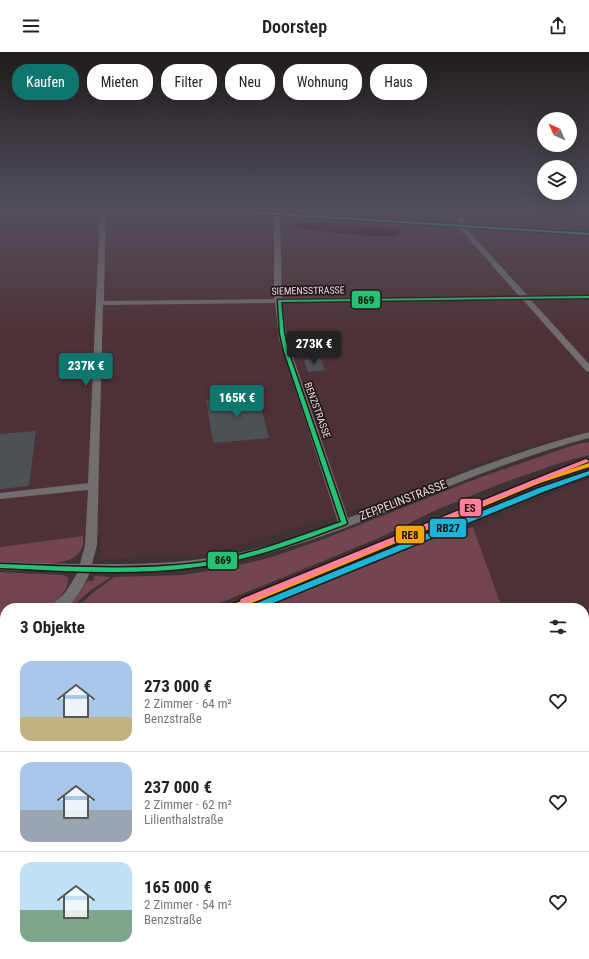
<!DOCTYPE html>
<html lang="de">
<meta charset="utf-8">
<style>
body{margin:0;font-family:"Roboto Condensed",sans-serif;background:#f6f6f6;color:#222;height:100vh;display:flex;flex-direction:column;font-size:15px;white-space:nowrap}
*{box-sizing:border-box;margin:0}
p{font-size:13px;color:#767676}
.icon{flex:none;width:22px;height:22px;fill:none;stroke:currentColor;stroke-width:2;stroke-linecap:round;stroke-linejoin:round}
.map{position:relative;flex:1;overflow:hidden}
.details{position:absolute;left:0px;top:551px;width:589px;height:356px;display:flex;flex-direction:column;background:#fff;border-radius:16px 16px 0 0;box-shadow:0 4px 16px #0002}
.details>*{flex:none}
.hud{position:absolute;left:12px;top:12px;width:565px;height:36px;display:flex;gap:8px}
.needle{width:26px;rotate:315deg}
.fabs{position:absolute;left:537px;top:60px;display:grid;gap:8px}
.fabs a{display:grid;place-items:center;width:40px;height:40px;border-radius:50%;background:#fff;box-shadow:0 4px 16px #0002;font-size:20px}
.price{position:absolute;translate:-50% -34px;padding:0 9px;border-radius:4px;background:#0f766e;color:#fff;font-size:13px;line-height:26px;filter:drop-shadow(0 1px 2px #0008)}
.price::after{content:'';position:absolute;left:50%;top:24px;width:12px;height:9px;margin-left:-6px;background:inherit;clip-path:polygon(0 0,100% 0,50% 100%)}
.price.selected{background:#222;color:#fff}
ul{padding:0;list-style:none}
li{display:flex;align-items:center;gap:12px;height:100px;padding:0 20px}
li+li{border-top:1px solid #e0e0e0}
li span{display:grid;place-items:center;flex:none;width:112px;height:80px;border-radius:12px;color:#555}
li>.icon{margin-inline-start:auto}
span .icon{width:48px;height:48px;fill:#fffc;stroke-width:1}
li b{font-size:17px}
h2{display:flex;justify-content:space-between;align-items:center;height:48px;padding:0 20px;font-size:17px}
.tag{padding:0 14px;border-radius:16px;background:#fff;box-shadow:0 4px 16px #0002;font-size:14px;line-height:36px}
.tag.selected{background:#0f766e;color:#fff}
header{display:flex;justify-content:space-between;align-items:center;height:52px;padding:0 20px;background:#fff;font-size:18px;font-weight:600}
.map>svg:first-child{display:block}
.built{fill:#4e3137}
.green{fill:#72454f}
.water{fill:#390518}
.building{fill:#4c5153}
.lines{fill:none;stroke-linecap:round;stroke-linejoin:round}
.minor{fill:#726d6e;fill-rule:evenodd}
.major{fill:#756d6e;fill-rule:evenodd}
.bus-1-casing{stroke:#23181a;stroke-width:3}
.bus-1{fill:#26c172;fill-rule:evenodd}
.rail-1-casing{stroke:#23181a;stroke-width:3}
.rail-2-casing{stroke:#23181a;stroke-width:3}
.rail-3-casing{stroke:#23181a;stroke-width:3}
.rail-1{fill:#f7a600;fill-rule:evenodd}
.rail-2{fill:#1ab6d8;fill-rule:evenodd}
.rail-3{fill:#ff8098;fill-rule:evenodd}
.labels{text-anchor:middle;stroke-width:3.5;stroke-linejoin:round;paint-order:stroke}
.far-street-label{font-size:10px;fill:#e6d6d9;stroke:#23181a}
.street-label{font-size:12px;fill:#e6d6d9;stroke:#23181a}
.line-badge{stroke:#23181a;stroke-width:1.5}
.pale-badge-label{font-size:11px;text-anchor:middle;font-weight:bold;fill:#111}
</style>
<header><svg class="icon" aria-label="menu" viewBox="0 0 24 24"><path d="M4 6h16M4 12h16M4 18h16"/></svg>Doorstep<svg class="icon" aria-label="share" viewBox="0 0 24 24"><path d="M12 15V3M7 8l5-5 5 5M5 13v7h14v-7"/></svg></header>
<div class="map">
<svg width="589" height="907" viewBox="0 0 589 907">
<rect width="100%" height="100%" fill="#3e3234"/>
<g class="built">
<path d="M 0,156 L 589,156 L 589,379 L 530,395 L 473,414 L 386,449 L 207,503 L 101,507 L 101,482 L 0,495 Z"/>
<path d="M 589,427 L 589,597 L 584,597 L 584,556 L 502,556 L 473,475 Z"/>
</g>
<g class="green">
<path d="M 589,390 L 589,403 L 566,409 L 502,431 L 436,458 L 379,486 L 208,556 L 77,556 L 90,543 L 114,525 L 183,523 L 226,516 L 269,506 L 321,488 L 481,425 L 574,393 Z"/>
<path d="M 473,475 L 502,556 L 252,556 L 380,500 Z"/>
<path d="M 83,484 C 89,522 22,510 0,510 L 0,495 Z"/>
<path d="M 0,520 L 62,523 L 68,525 C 70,538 55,553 43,556 C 32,559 16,556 5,556 L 5,566 L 0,567 Z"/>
<path d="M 94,524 L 111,525 L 91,538 L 71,556 L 65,556 L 77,545 L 87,529 L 93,529 Z"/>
<path d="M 5,586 L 5,639 L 0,641 L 0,588 Z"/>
<path d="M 584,597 L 589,597 L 589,907 L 359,907 L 337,902 L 584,902 Z"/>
<path d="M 5,664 L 5,784 L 0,782 L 0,666 Z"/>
</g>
<path class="water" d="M 308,170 L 397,176 L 400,178 L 400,181 L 396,184 L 355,183 L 300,177 L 297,176 L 296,172 Z"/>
<g class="building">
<path d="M 320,306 L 325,318 L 308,320 L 304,308 Z"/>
<path d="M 258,343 L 269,386 L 213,391 L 206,348 Z"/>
<path d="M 36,379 L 29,434 L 0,437 L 0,382 Z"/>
</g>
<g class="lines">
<g class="minor">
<path d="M 100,156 L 106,156 L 104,249 L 274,247 L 274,164 L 182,158 L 179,156 L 275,160 L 278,156 L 282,156 L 281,160 L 458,172 L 458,156 L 464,156 L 464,172 L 589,180 L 589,184 L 466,176 L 527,243 L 589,243 L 589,247 L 531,248 L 589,312 L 589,320 L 586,319 L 523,248 L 282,251 L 287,287 L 348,466 C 428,436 506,401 589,380 L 589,386 C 545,398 502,413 460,430 C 387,459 314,492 237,509 C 189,520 139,521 90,520 C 86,530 75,552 64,556 C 59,557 52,556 48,556 L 65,541 L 78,520 L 0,518 L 0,510 L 80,512 L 85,493 L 88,438 L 0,447 L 0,441 L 88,431 ZM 280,164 L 459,176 L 519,244 L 282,246 ZM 275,251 L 279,287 L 338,470 C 296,486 253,500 208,506 C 170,512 131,512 92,512 L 97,493 L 103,253 Z"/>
<path d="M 5,566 L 5,576 L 0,577 L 0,567 Z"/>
</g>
<g class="major">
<path d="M 0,792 L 5,794 L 5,816 L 0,813 Z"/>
<path d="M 255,902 L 295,902 L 297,907 L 257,907 Z"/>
</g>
<g class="bus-1-casing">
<g id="bus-1">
<path d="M 180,156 L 198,156 L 589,181 L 589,183 L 182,157 Z"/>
<path d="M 589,244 L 589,246 L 281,250 L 284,281 L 288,299 L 347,471 L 346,472 C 298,490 249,509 197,515 C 132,524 66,519 0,516 L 0,512 C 66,514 132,519 198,511 C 247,505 294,486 341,470 L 284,299 L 280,281 L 278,248 Z"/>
</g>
</g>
<use href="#bus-1" class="bus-1"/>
<g class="rail-1-casing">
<path id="rail-1" d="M 589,411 L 589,415 L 540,431 L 240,556 L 228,556 L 229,554 L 536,429 Z"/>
</g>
<g class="rail-2-casing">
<path id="rail-2" d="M 589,419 L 589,423 L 543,440 L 261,556 L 249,556 L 250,554 L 539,436 Z"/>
</g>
<g class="rail-3-casing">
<path id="rail-3" d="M 586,407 L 589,409 L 588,410 L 247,551 L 241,551 L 240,549 L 241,547 L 538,426 Z"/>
</g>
<use href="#rail-1" class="rail-1"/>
<use href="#rail-2" class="rail-2"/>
<use href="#rail-3" class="rail-3"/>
</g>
<linearGradient id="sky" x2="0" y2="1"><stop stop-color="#221c1d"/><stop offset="0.55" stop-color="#524f5c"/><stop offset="1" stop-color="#524f5c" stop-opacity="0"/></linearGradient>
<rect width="589" height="283" fill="url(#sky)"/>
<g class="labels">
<g class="far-street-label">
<text transform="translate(308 238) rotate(-1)" y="4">SIEMENSSTRASSE</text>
<text transform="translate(318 358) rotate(70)" y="4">BENZSTRASSE</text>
</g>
<g class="street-label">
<text transform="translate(403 448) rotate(-21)" y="4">ZEPPELINSTRASSE</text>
</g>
</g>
<g class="line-badge">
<rect x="351" y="238" width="30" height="19" rx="4" fill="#26c172"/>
<rect x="459" y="446" width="23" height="19" rx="4" fill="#ff8098"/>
<rect x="429" y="466" width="38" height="20" rx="4" fill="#1ab6d8"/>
<rect x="395" y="473" width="30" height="19" rx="4" fill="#f7a600"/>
<rect x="207" y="499" width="31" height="19" rx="4" fill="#26c172"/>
</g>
<g class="pale-badge-label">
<text x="366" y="252">869</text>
<text x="470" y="460">ES</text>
<text x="448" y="480">RB27</text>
<text x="410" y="487">RE8</text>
<text x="223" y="512">869</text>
</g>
</svg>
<div class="fabs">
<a><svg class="needle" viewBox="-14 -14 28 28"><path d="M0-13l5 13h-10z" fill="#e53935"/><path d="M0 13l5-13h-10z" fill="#767676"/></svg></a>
<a><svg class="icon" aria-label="layers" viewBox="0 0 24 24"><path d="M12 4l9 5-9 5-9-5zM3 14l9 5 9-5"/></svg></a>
</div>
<b class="price selected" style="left:314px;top:313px">273K €</b>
<b class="price" style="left:86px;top:335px">237K €</b>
<b class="price" style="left:237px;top:367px">165K €</b>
<div class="hud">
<a class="tag selected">Kaufen</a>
<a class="tag">Mieten</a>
<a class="tag">Filter</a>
<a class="tag">Neu</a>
<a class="tag">Wohnung</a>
<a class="tag">Haus</a>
</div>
<section class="details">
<h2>3 Objekte<svg class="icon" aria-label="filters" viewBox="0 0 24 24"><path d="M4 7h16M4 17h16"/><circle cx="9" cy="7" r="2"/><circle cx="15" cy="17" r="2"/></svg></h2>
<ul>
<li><span style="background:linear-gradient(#a9c7e8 70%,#c2b280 0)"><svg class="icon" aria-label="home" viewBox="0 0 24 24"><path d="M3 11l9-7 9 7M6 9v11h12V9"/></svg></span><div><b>273 000 €</b><p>2 Zimmer · 64 m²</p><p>Benzstraße</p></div><svg class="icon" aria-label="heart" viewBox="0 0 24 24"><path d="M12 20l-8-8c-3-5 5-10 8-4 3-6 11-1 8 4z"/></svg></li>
<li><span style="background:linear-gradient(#a9c7e8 60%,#9aa5b1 0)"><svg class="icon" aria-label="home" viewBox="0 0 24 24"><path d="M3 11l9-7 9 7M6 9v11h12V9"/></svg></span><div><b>237 000 €</b><p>2 Zimmer · 62 m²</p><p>Lilienthalstraße</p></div><svg class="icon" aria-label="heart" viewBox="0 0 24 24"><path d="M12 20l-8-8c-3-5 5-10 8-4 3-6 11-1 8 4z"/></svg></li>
<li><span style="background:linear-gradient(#bfe0f5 60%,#7fa58c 0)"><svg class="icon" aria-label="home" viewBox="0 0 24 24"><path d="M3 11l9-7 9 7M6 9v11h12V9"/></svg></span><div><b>165 000 €</b><p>2 Zimmer · 54 m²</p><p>Benzstraße</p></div><svg class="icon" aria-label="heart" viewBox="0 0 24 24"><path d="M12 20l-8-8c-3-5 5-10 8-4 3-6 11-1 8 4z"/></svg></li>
</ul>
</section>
</div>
